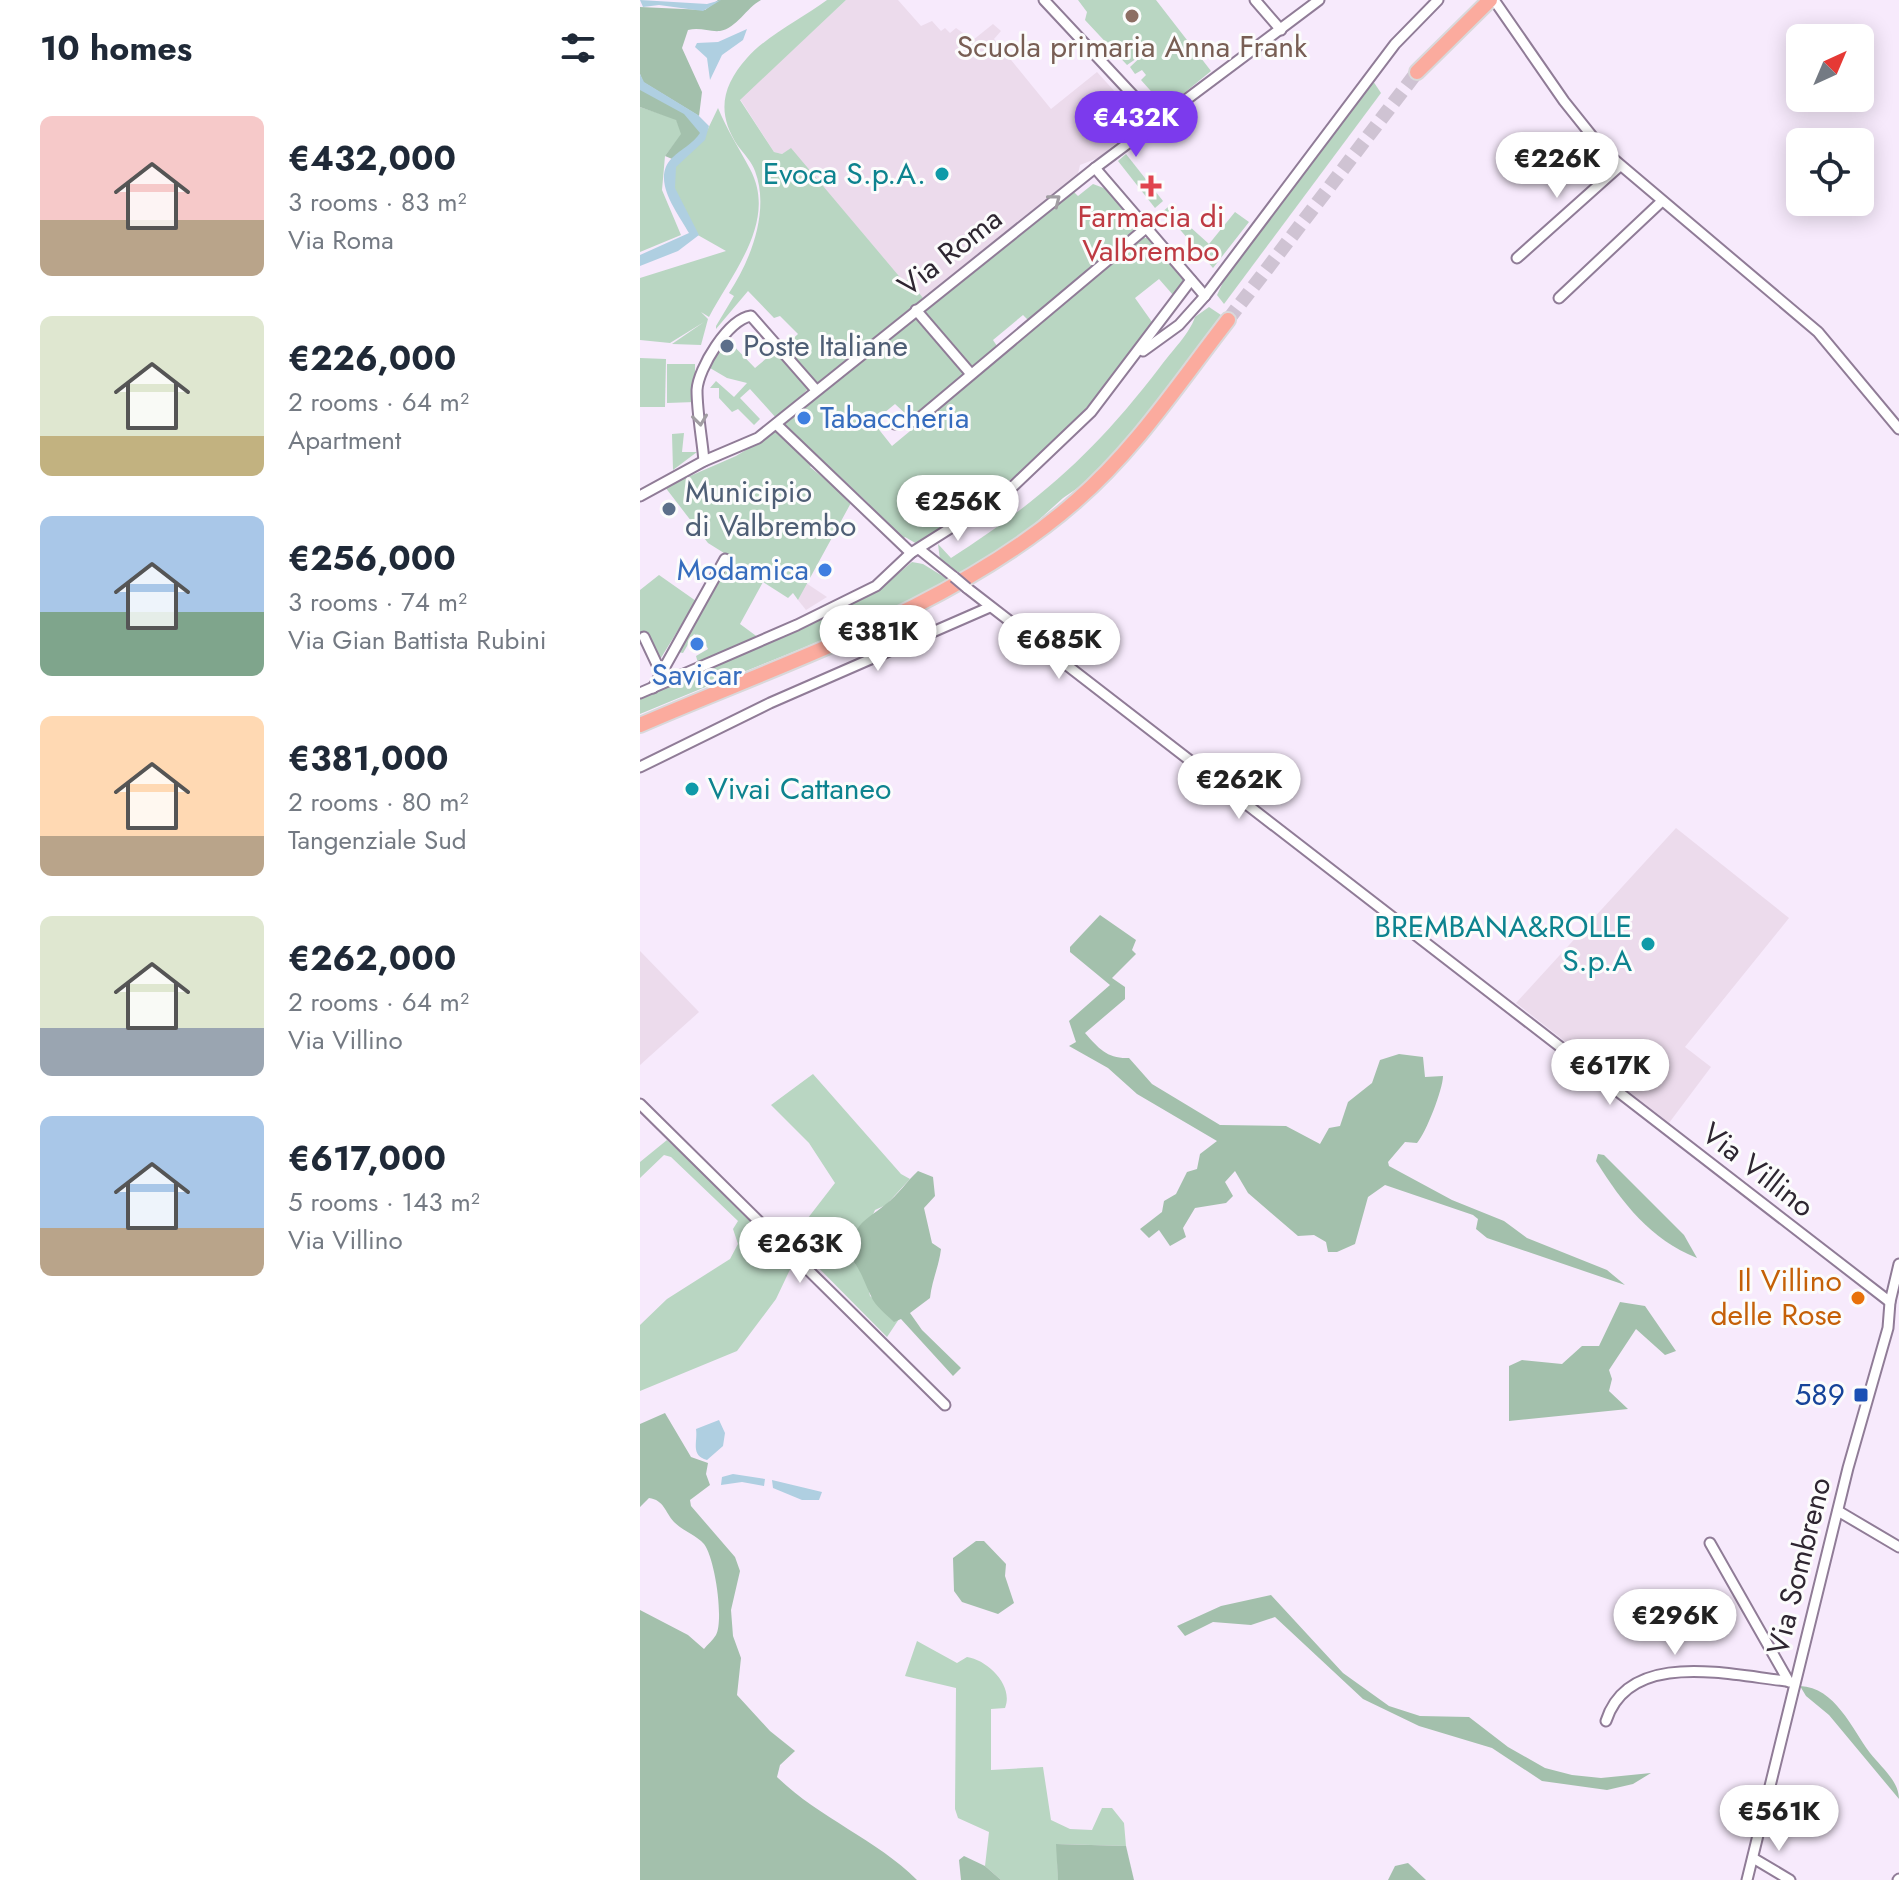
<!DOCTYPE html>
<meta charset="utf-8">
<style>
body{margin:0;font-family:Jost,sans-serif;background:#f2f2f3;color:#1f2937;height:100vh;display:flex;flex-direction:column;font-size:30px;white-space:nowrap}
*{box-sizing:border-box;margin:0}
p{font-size:26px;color:#747a83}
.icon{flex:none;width:44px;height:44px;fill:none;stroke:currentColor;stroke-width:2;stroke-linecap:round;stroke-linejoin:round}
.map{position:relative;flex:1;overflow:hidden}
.drawer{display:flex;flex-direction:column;background:#fff;width:640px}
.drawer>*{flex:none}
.needle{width:52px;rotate:44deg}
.buttons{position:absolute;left:1146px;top:24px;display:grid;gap:16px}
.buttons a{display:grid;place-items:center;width:88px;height:88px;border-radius:12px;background:#fff;box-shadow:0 4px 20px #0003;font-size:40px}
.price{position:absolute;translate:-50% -68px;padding:0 18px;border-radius:28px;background:#fff;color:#222;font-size:26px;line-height:52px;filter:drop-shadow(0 2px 4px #0008)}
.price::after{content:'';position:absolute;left:50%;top:48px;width:24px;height:18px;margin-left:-12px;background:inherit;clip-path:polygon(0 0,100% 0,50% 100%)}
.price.current{background:#7c3aed;color:#fff}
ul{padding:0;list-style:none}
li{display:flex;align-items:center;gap:24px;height:200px;padding:0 40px}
li span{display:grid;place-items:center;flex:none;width:224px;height:160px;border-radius:12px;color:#555}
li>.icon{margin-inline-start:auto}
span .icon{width:96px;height:96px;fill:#fffc;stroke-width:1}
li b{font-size:34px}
h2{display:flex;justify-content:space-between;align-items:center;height:96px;padding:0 40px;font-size:34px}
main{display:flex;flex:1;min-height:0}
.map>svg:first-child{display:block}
.industrial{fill:#ecdbec}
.green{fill:#b9d6c2}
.forest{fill:#a3c0ac}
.water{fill:#afcfe1}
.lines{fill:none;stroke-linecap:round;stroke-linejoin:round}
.trunk-tunnel{stroke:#cfc3d3;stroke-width:14;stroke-dasharray:14 7;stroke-linecap:butt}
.minor-casing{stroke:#907c97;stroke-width:13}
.trunk-casing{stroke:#d9d8da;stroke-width:18}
.minor{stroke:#fff;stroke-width:9}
.trunk{stroke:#fbab9e;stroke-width:14}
.minor-bridge-casing{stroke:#907c97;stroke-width:13;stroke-linecap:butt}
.minor-bridge{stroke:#fff;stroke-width:9}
.oneway{stroke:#a19da2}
.education-dot{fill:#8d6e63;stroke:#fcfcfc;stroke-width:3}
.culture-dot{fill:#0f9aa8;stroke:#fcfcfc;stroke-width:3}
.health-dot{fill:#e0444e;stroke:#fcfcfc;stroke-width:3}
.service-dot{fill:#5c6f8a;stroke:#fcfcfc;stroke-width:3}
.shop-dot{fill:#3f7fe0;stroke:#fcfcfc;stroke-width:3}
.food-dot{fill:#e8710a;stroke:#fcfcfc;stroke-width:3}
.transit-dot{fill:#1a4fb4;stroke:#fcfcfc;stroke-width:3}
.labels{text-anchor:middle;stroke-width:6;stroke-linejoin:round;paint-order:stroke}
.education-label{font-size:30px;fill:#785e54;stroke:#fcfcfc}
.culture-label{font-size:30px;fill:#0d838f;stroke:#fcfcfc;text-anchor:end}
.health-label{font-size:30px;fill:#be3a42;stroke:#fcfcfc}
.street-label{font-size:30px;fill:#2e2631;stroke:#fcfcfc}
.service-label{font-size:30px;fill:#4e5e75;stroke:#fcfcfc;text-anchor:start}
.shop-label{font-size:30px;fill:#366cbe;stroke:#fcfcfc;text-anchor:start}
.food-label{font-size:30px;fill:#c56008;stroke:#fcfcfc;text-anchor:end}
.transit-label{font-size:30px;fill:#164399;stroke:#fcfcfc;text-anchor:end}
</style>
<main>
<section class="drawer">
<h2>10 homes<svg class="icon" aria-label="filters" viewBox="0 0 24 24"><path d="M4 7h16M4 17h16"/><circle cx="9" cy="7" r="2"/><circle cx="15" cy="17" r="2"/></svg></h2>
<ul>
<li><span style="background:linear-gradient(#f6c9c9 65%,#b9a48a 0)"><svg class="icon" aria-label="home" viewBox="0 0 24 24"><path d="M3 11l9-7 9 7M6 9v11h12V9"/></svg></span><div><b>€432,000</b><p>3 rooms · 83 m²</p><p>Via Roma</p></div></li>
<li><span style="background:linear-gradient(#dfe7d0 75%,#c2b280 0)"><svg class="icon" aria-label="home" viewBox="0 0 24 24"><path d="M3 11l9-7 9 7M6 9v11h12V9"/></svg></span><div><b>€226,000</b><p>2 rooms · 64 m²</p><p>Apartment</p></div></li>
<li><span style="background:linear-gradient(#a9c7e8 60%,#7fa58c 0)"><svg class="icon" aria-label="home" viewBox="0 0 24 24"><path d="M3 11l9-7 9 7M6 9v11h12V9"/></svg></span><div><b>€256,000</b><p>3 rooms · 74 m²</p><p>Via Gian Battista Rubini</p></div></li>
<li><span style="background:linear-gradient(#ffd9b3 75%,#b9a48a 0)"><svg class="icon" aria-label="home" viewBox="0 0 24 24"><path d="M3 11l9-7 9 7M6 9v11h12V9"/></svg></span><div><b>€381,000</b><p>2 rooms · 80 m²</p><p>Tangenziale Sud</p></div></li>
<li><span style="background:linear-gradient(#dfe7d0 70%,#9aa5b1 0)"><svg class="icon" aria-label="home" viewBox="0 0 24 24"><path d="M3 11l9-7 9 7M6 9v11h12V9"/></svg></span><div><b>€262,000</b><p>2 rooms · 64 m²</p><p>Via Villino</p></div></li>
<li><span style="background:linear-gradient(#a9c7e8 70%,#b9a48a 0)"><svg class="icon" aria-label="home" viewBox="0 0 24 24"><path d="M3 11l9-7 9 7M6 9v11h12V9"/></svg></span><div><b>€617,000</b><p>5 rooms · 143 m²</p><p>Via Villino</p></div></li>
</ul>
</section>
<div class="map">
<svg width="1259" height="1880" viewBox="0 0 1259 1880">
<rect width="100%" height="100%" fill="#f7eafc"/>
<g class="industrial">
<path d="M 206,0 L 258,0 L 281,26 L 292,21 L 301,31 L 305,28 L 310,33 L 316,28 L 333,40 L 353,24 L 361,31 L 354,39 L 411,109 L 457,72 L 487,105 L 491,102 L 504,120 L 458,158 L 440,165 L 437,178 L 283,298 L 268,279 L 264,282 L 151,149 L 142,154 L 134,152 L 100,99 Z"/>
<path d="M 166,583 L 187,597 L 166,610 L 158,600 Z"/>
<path d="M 1036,828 L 1149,918 L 1045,1047 L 1071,1067 L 1029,1123 L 876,1003 Z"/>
<path d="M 0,951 L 59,1012 L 0,1065 Z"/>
</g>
<g class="green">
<path d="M 187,0 L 206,0 L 100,100 L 134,152 L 142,154 L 151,148 L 264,282 L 268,279 L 283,298 L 176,384 L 145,346 L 158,334 L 140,316 L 134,318 L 108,291 L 76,329 L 76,326 L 94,296 L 89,293 C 111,260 130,210 115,171 C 112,162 104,154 98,146 C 76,113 82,86 107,58 C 125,37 164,17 187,0 Z"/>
<path d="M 438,0 L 516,0 L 571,71 L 526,108 L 501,80 L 506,75 L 502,70 L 495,74 L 490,67 L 506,52 L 487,65 L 445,20 L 447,12 Z"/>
<path d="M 733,81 L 741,93 L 584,304 L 577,295 L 588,272 Z"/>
<path d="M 0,107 L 36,119 L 42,134 L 25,156 L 22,190 L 41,235 L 0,252 Z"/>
<path d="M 78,108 C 87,130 99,148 110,169 C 138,221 92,273 69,317 L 61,312 L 68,319 L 61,345 L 32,344 L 64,322 L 30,343 L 0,340 L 0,278 L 86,251 L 56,234 L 34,198 L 31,171 L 64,137 Z"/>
<path d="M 486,154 L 523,201 L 515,208 L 478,161 Z"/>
<path d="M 453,184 L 469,190 L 500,228 L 388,320 L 383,315 L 353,340 L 357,346 L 276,416 L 268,416 L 255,404 L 233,422 L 252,446 L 503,238 L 510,238 L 546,280 L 533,295 L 519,279 L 495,298 L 512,322 L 477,372 L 407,453 L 286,541 L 277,544 L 265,537 L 261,541 L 226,507 L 229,504 L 144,424 L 433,191 L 438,196 Z"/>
<path d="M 528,207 L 569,244 L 595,212 L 609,222 L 573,268 L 530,218 L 520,214 Z"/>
<path d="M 569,307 L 581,315 L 493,433 L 445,483 L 423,498 L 381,536 L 321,574 L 300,560 L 298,544 L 311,558 C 401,500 455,452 520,367 C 531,352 550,333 555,317 Z"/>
<path d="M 86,338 L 115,368 L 134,352 L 169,388 L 137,419 L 110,389 L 100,398 L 120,419 L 114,425 L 98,409 L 92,412 L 79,398 L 79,388 L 70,388 L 76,381 L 94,397 L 107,383 L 87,378 L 70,368 L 74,350 Z"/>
<path d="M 0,358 L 26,359 L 25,407 L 0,407 Z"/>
<path d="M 27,364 L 55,364 L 55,402 L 27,403 Z"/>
<path d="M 137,431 L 173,464 L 170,467 L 212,501 L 158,600 L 153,593 L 148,598 L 123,582 L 100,624 L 119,638 L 58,663 L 56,656 L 68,649 L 63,639 L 54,634 L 43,653 L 38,652 L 92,558 L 68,543 L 25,487 L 96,456 Z"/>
<path d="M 44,433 L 42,452 L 57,452 L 33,470 L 32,434 Z"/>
<path d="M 272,562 L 283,564 L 309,580 C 210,634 103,670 0,714 L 0,698 L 170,625 L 241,588 Z"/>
<path d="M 19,575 L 56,601 L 19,661 L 6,633 L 0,636 L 0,590 Z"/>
<path d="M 173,1074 L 261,1174 L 270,1179 L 246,1205 L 235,1210 L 212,1260 L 226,1278 L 230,1296 L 259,1319 L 247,1337 L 151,1240 L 195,1183 L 169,1143 L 131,1105 Z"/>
<path d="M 27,1140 L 155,1259 L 136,1299 L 97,1351 L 0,1391 L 0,1325 L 27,1299 L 90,1259 L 98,1244 L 93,1229 L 98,1221 L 31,1157 L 24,1155 L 0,1178 L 0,1162 Z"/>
<path d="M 277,1641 L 317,1663 L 327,1657 C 348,1660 374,1686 365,1708 L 351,1709 L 351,1770 L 403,1767 L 411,1820 L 430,1829 L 452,1830 L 462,1808 L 472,1808 L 484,1823 L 486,1846 L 417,1844 L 418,1880 L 361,1880 L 345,1866 L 349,1832 L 318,1818 L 315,1809 L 316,1688 L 265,1676 Z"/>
</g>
<g class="forest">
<path d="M 78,0 L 121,0 C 106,8 97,28 80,31 C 69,32 60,27 48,30 L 42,48 L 62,92 L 59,116 L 3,82 L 0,74 L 0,7 L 65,10 Z"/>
<path d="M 0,86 L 48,111 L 66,133 L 37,161 L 25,156 L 41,134 L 36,120 L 0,107 Z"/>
<path d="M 460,915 L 496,940 L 492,950 L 496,954 L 472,978 L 485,987 L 485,999 L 445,1033 C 459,1049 468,1059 489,1058 L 512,1084 L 580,1125 L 646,1126 L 680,1144 L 689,1128 L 700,1126 L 708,1102 L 732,1083 L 740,1060 L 759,1054 L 783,1057 L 785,1077 L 803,1076 C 803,1089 786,1133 777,1143 L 765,1142 L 748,1162 L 749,1166 L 812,1200 L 864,1221 L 887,1238 L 967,1270 L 985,1285 L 847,1238 L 836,1229 L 838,1219 L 833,1215 L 745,1185 L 728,1197 L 715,1244 L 697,1252 L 688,1252 L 686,1242 L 674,1235 L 658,1236 L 608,1193 L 595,1171 L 585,1182 L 593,1196 L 586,1203 L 555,1208 L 543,1228 L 546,1237 L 530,1246 L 519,1230 L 509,1238 L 500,1229 L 522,1212 L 524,1201 L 536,1194 L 547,1172 L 557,1169 L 560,1154 L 577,1141 L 497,1094 L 468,1068 L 429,1046 L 436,1042 L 429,1021 L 470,985 L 430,952 L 430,947 Z"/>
<path d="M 958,1154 L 964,1155 L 1044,1235 L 1057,1258 C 1010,1239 983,1204 956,1161 Z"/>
<path d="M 278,1171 L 293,1177 L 295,1196 L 284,1208 L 292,1243 L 301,1249 C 299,1266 292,1280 290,1298 L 270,1313 L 282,1330 L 321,1368 L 313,1376 L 261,1319 L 254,1322 C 246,1314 235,1306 231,1296 C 224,1282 222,1272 212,1260 C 213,1222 220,1225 246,1204 C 258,1195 267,1181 278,1171 Z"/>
<path d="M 980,1302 L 1005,1306 L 1036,1351 L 1025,1355 L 996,1329 L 969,1370 L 972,1379 L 969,1391 L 988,1409 L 869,1421 L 869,1366 L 882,1360 L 922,1364 L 942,1346 L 959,1346 Z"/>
<path d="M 25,1413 L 51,1457 L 68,1463 L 66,1474 L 70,1485 L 50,1500 L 51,1506 L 95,1557 L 100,1571 L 91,1610 L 93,1636 L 101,1658 L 97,1695 L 130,1731 L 155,1751 L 140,1765 L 137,1777 C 179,1818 236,1839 277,1880 L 0,1880 L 0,1610 L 48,1635 L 64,1649 C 67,1645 73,1640 76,1635 C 84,1620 75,1558 64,1544 C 56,1535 43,1531 34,1522 C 25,1512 24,1500 9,1498 L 0,1507 L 0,1424 Z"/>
<path d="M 336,1541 L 344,1541 L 366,1564 L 365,1576 L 374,1603 L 358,1614 L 322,1602 L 314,1591 L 313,1558 Z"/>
<path d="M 631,1595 L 703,1673 L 749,1706 L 780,1716 L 829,1717 L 868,1747 L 905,1768 L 932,1775 L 961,1778 L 1011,1773 L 993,1784 L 967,1790 L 902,1781 L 852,1748 L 779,1726 L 723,1699 L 635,1617 L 611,1625 L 573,1622 L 545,1636 L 537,1626 L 581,1606 Z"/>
<path d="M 1160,1686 C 1195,1687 1212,1729 1230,1753 C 1241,1767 1259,1781 1259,1799 L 1189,1715 L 1166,1696 Z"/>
<path d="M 416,1844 L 486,1846 L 494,1880 L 418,1880 Z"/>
<path d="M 324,1856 L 345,1866 L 361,1880 L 321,1880 L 319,1860 Z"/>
<path d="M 768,1863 L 786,1880 L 748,1880 L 755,1866 Z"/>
</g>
<g class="water">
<path d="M 0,0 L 67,4 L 81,0 L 63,11 L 19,5 L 3,7 Z"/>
<path d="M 107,29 L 103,40 L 82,55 L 70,80 L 67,58 L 55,47 L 57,43 L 78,42 Z"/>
<path d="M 0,74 L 4,82 L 58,115 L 69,126 L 65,140 L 36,167 L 35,188 L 59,235 L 38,251 L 0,266 L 0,255 L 49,233 C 39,214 10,180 32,158 C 41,149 53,144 60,133 L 44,114 L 0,90 Z"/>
<path d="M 79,1420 L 85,1433 L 83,1446 L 67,1460 C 50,1455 58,1442 56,1429 Z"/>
<path d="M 93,1474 L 125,1479 L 124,1486 L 102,1482 L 81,1485 L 82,1477 Z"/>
<path d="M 132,1480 L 182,1492 L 179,1500 L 162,1500 L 133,1488 Z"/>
</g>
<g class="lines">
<path class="trunk-tunnel" d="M 588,320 L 777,72"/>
<g class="minor-casing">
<g id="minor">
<path d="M 404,0 L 518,122"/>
<path d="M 615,0 L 641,30"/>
<path d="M 854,0 L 924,101 L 964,151 L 1178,332 L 1259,429"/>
<path d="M 455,168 L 565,296"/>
<path d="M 877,258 L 980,166"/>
<path d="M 919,298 L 1021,202"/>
<path d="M 276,310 L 331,374"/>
<path d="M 503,351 L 539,325 L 565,296 L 755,44 L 798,0"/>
<path d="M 136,424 L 271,553"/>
<path d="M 255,424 L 276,421 L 506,228"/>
<path d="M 64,461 C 62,438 57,413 57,390 C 58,369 88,319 111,316 L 176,390"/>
<path d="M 0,496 L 64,461 L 118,438 L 455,168 L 679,0"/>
<path d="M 279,549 L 314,577"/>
<path d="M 327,588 L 1250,1302"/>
<path d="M 4,637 L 21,673"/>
<path d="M 13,688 L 85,559"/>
<path d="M 0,693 L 157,625 L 236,586 L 271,553 L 366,493 L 451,412 L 551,280"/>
<path d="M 0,767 L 130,703 L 350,607"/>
<path d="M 0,1104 L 305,1405"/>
<path d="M 1198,1511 L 1259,1547"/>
<path d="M 1070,1543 L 1149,1682"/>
<path d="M 966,1721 C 989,1649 1089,1675 1146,1681"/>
<path d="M 1113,1858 L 1150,1880"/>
<path d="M 1107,1880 L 1208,1468 L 1248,1328 L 1250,1302 L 1259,1264"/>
<path d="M 1258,1880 L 1259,1879"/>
</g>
</g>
<g class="trunk-casing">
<g id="trunk">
<path d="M 777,72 L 850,0"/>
<path d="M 0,725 C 145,662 317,606 436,501 C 496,449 539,383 588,320"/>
</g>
</g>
<use href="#minor" class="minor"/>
<use href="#trunk" class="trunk"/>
<g class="minor-bridge-casing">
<path id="minor-bridge" d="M 314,577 L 327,588"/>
</g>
<use href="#minor-bridge" class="minor-bridge"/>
</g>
<defs><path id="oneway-chevron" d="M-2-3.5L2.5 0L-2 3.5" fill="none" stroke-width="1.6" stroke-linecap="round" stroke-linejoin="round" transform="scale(2)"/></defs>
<g class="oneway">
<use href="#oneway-chevron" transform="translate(415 200) rotate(-38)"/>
<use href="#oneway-chevron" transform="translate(60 420) rotate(83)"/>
</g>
<circle class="education-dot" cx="492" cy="16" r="8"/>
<g class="culture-dot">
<circle cx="302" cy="174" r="8"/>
<circle cx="52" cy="789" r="8"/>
<circle cx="1008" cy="944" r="8"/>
</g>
<path class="health-dot" d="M507 174h8v8h8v8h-8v8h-8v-8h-8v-8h8z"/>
<g class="service-dot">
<circle cx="87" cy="346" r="8"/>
<circle cx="29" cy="509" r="8"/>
</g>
<g class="shop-dot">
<circle cx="164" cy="418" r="8"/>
<circle cx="185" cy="570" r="8"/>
<circle cx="57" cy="644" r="8"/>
</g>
<circle class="food-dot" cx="1218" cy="1298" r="8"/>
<rect class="transit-dot" x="1213" y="1387" width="16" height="16" rx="4"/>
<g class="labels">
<g class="education-label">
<text x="492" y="57">Scuola primaria Anna Frank</text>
</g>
<g class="culture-label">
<text x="286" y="184">Evoca S.p.A.</text>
<text x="68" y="799" text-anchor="start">Vivai Cattaneo</text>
<text x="992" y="937">BREMBANA&amp;ROLLE<tspan x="992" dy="34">S.p.A</tspan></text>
</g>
<g class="health-label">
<text x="511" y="227">Farmacia di<tspan x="511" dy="34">Valbrembo</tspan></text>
</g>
<g class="street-label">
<text transform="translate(310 252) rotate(-38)" y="10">Via Roma</text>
<text transform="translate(1118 1170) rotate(38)" y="10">Via Villino</text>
<text transform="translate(1159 1566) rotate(-76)" y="10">Via Sombreno</text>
</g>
<g class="service-label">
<text x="103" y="356">Poste Italiane</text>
<text x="45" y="502">Municipio<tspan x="45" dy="34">di Valbrembo</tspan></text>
</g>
<g class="shop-label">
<text x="180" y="428">Tabaccheria</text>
<text x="169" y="580" text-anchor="end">Modamica</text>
<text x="57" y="685" text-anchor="middle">Savicar</text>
</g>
<g class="food-label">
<text x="1202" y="1291">Il Villino<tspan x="1202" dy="34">delle Rose</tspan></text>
</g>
<g class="transit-label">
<text x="1205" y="1405">589</text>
</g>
</g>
</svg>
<div class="buttons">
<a><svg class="needle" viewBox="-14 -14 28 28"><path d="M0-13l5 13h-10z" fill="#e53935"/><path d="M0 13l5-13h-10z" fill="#747a83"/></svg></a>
<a><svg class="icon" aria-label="locate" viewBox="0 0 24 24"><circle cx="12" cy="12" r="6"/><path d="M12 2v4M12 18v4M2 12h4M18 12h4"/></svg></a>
</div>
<b class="price current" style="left:496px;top:159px">€432K</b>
<b class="price" style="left:917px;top:200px">€226K</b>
<b class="price" style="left:318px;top:543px">€256K</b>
<b class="price" style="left:238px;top:673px">€381K</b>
<b class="price" style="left:419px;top:681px">€685K</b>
<b class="price" style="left:599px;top:821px">€262K</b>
<b class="price" style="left:970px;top:1107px">€617K</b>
<b class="price" style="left:160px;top:1285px">€263K</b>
<b class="price" style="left:1035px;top:1657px">€296K</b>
<b class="price" style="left:1139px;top:1853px">€561K</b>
</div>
</main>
